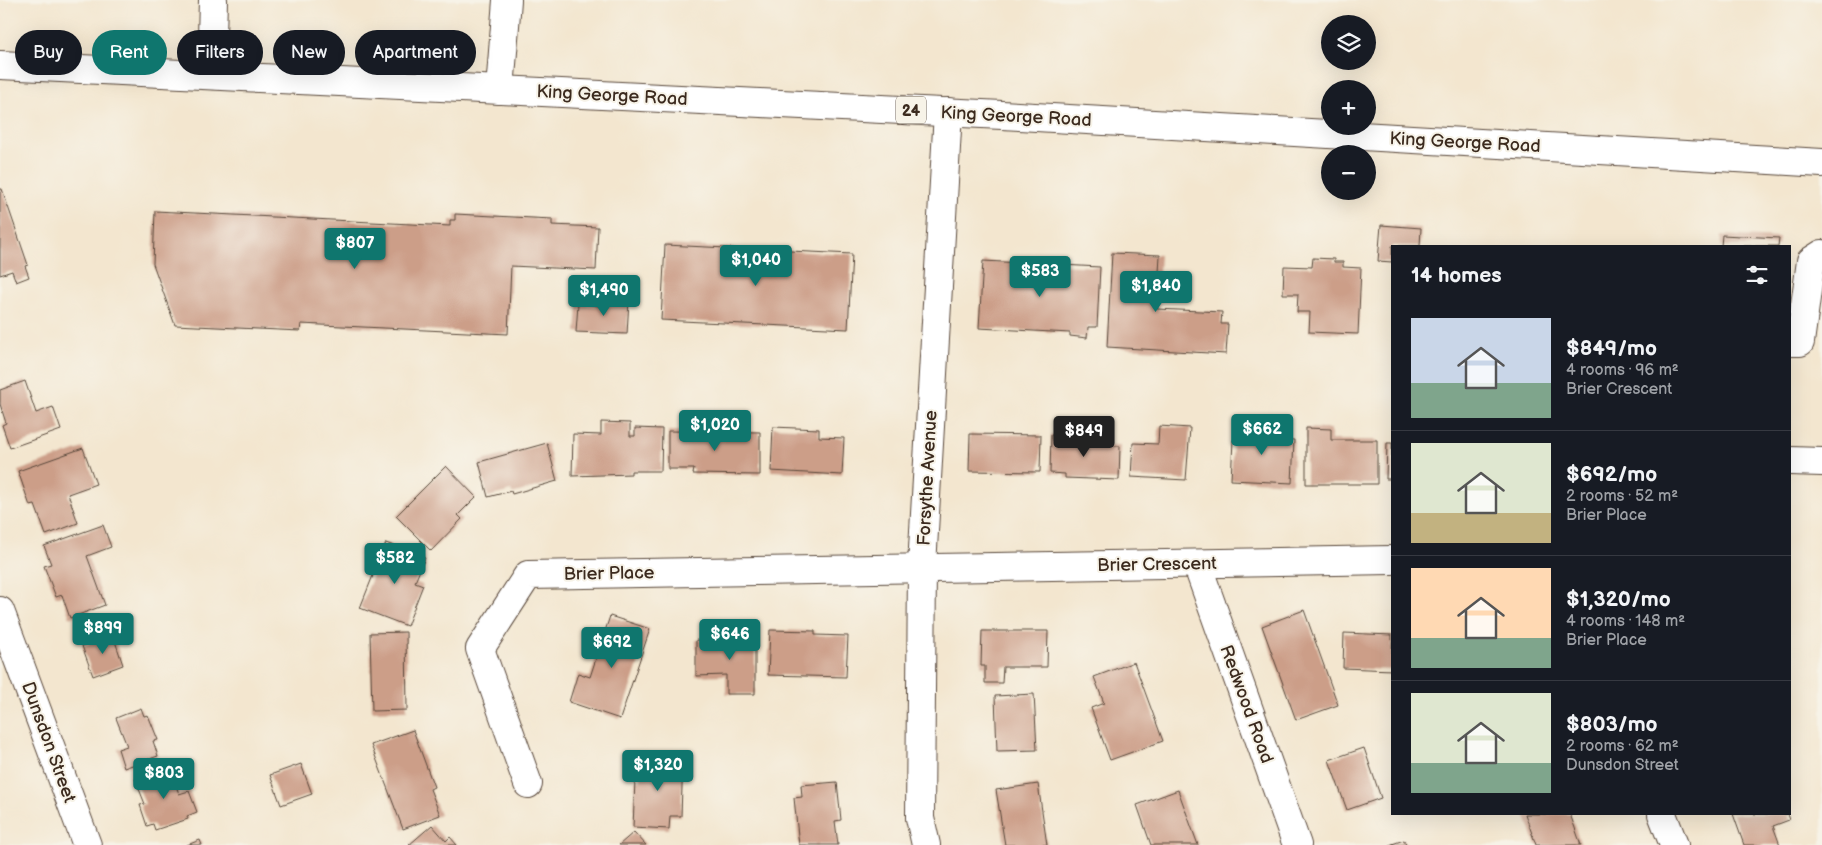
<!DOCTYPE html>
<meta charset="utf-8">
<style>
body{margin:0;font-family:"Balsamiq Sans",sans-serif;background:#20242c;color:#f1f3f6;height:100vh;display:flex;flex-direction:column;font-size:19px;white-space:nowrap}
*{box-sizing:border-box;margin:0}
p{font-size:16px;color:#9ea1a6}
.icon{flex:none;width:28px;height:28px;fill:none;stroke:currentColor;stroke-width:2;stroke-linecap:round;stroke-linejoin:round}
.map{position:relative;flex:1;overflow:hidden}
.sheet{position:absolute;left:1391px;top:245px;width:400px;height:570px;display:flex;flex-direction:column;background:#171b24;border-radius:0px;box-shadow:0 5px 20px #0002}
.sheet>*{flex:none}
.hud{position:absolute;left:15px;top:30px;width:475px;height:45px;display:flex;gap:10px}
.controls{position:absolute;left:1321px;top:15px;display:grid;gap:10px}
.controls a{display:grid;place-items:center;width:55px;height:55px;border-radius:50%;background:#171b24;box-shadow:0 5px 20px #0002;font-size:25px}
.price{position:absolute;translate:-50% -42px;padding:0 11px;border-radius:5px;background:#0f766e;color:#fff;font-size:16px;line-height:32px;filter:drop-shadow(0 1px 2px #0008)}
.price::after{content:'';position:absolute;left:50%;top:30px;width:15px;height:11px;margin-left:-8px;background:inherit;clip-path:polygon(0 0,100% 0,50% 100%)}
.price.current{background:#222;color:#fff}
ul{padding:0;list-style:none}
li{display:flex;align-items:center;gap:15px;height:125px;padding:0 20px}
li+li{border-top:1px solid #363941}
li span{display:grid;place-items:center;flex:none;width:140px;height:100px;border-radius:0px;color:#555}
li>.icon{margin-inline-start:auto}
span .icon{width:60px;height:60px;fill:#fffc;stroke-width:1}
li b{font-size:21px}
h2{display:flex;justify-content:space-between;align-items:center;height:60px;padding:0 20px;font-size:21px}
.chip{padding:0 18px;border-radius:22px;background:#171b24;box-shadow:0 5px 20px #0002;font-size:18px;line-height:45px}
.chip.current{background:#0f766e;color:#fff}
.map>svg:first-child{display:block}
.building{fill:#cc9e88}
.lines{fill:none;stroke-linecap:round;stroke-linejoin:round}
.minor-casing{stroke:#574639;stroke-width:30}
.major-casing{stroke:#574639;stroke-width:30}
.minor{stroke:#fff;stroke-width:28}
.major{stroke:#fff;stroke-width:28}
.labels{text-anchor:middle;stroke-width:4;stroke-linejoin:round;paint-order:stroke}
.shield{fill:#f7f3e8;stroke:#73665b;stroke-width:1}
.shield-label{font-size:16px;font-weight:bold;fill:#3b2a1e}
.street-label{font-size:18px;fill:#3b2a1e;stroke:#f7f3e8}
</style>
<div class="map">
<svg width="1822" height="845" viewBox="0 0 1822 845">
<rect width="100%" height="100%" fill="#f7f3e8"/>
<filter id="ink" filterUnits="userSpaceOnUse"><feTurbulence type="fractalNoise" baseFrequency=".02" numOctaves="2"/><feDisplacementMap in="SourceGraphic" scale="10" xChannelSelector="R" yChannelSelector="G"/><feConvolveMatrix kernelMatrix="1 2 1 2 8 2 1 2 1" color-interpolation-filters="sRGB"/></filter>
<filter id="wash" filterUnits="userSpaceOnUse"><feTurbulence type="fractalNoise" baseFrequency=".0096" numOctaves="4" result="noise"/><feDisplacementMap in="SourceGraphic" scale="20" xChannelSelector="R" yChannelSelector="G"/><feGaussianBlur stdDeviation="1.12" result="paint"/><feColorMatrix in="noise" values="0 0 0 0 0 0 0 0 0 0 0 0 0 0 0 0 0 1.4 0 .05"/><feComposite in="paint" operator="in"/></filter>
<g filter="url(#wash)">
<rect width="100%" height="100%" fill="#f3e6cf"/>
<g id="blocks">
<g class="building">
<path d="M 0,189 L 2,189 L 28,265 L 25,266 L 29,277 L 16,282 L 12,271 L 0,275 Z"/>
<path d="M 155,211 L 450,226 L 450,220 L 455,220 L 455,214 L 552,219 L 552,225 L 598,227 L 596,270 L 511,266 L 508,334 L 301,324 L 300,331 L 175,325 L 153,264 Z"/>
<path d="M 1381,225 L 1421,228 L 1420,246 L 1392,246 L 1392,262 L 1378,261 Z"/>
<path d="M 1722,235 L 1779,238 L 1778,246 L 1721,246 Z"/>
<path d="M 665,245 L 852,254 L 848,329 L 661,320 Z"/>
<path d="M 1112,253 L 1160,255 L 1157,309 L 1222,312 L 1221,324 L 1228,324 L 1226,354 L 1107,347 Z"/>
<path d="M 1313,258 L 1334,259 L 1334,262 L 1343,262 L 1343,267 L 1361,268 L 1358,334 L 1309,332 L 1310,312 L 1297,312 L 1298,294 L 1283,294 L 1284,266 L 1312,267 Z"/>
<path d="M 983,261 L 1100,267 L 1097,327 L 1088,327 L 1087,338 L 1070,336 L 1070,333 L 979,328 Z"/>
<path d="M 601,299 L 629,300 L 627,334 L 576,332 L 578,304 L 600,306 Z"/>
<path d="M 25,381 L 36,413 L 53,407 L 61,430 L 10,448 L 2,425 L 6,423 L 0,404 L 0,390 Z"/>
<path d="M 1243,421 L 1271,422 L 1270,439 L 1294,440 L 1292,483 L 1231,480 L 1233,440 L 1242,441 Z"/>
<path d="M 601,422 L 630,423 L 630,436 L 635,436 L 635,428 L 662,429 L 661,471 L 631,471 L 631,474 L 572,476 L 573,434 L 601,435 Z"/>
<path d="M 1159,426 L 1190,428 L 1186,480 L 1131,477 L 1133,443 L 1158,444 Z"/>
<path d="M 773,427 L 819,429 L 819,437 L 844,438 L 842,475 L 771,471 Z"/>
<path d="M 1306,428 L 1331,429 L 1331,440 L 1377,440 L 1377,484 L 1306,484 Z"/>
<path d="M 668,431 L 760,432 L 760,475 L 693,474 L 694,469 L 668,469 Z"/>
<path d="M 970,434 L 1041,435 L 1040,472 L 969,471 Z"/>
<path d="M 1051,435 L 1106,437 L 1106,446 L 1120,446 L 1119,480 L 1065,478 L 1065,474 L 1050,473 Z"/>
<path d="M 547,443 L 557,481 L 512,494 L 511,491 L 488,497 L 479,462 Z"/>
<path d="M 1387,443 L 1392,443 L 1392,479 L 1386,479 Z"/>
<path d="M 83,448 L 96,484 L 68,494 L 78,523 L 46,535 L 35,505 L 30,506 L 18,471 Z"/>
<path d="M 446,466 L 476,497 L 458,515 L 462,519 L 431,551 L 396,516 Z"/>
<path d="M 103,525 L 111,547 L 87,556 L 105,605 L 70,618 L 62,595 L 56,597 L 44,566 L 51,564 L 44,546 Z"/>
<path d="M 386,543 L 425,558 L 415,582 L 423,585 L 407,626 L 360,608 Z"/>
<path d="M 1304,610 L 1338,705 L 1296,720 L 1262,626 Z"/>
<path d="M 610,616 L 650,629 L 620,719 L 569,702 L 578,673 L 590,677 Z"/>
<path d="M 770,630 L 815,631 L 815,635 L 848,636 L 846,677 L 768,675 Z"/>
<path d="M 725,631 L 755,631 L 755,694 L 726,694 L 726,675 L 696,676 L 696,640 L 725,640 Z"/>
<path d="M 982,631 L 1048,631 L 1047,667 L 1003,667 L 1002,683 L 985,683 L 985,666 L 981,666 Z"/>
<path d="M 406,632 L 407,710 L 372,711 L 370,633 Z"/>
<path d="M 1344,633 L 1392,635 L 1392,670 L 1343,668 Z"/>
<path d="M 113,635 L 123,665 L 93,676 L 82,646 Z"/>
<path d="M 1134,662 L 1163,741 L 1110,760 L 1091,708 L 1104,703 L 1094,677 Z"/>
<path d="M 1034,694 L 1037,750 L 997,751 L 995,696 Z"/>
<path d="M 141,708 L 144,716 L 148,715 L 158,740 L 153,741 L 158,756 L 124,768 L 118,749 L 127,746 L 116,718 Z"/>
<path d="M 413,730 L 434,787 L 430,789 L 440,815 L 403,829 L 371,745 Z"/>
<path d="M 1364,748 L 1381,798 L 1347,810 L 1329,760 Z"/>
<path d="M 642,755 L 683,757 L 681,816 L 670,816 L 669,829 L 633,827 L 635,780 L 641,780 Z"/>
<path d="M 301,764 L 312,794 L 281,805 L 270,775 Z"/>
<path d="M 169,766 L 179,794 L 189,791 L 197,812 L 187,816 L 188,819 L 155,830 L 153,824 L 147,826 L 140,805 L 145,804 L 135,779 Z"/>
<path d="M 837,782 L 841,820 L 835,821 L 838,845 L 799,845 L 794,798 L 802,797 L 801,785 Z"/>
<path d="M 1038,784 L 1047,845 L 1005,845 L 996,790 Z"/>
<path d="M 1178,790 L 1198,845 L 1151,845 L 1137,805 Z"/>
<path d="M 1525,814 L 1570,814 L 1581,845 L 1536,845 Z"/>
<path d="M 1733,814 L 1787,814 L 1789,820 L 1773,826 L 1780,845 L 1744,845 Z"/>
<path d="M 432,825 L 446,841 L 450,837 L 457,845 L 409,845 Z"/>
<path d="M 634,832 L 646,845 L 619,845 Z"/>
<path d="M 200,840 L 202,845 L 187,845 Z"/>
<path d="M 1404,840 L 1406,845 L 1389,845 Z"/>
</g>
</g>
</g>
<g filter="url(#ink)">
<use href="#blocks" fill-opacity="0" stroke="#574639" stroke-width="1"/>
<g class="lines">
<g class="minor-casing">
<g id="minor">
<path d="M 211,75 L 213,0"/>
<path d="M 500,90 L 507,0"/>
<path d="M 1790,342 L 1800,342 L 1811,261 L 1822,254"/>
<path d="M 1790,461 L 1822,462"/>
<path d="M 1197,564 L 1297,845"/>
<path d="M 528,784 L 480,649 L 528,575 L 1392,560"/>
<path d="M 1662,814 L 1674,845"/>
<path d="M 926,845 L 920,818 L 922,566 L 948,112"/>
</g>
</g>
<g class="major-casing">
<g id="major">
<path d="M 0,65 L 1002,115 L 1822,163"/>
<path d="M 0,611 L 87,845"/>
</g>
</g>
<use href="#minor" class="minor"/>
<use href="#major" class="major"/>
</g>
</g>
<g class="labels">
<rect class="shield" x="896" y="96.5" width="30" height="27" rx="4"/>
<g class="shield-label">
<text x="911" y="116">24</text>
</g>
<g class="street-label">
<text transform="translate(612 95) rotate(3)" y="6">King George Road</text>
<text transform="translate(1016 116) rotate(3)" y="6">King George Road</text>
<text transform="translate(1465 142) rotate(3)" y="6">King George Road</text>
<text transform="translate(927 478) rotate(-87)" y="6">Forsythe Avenue</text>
<text transform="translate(1157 564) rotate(-1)" y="6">Brier Crescent</text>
<text transform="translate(609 573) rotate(-1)" y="6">Brier Place</text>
<text transform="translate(1247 704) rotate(70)" y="6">Redwood Road</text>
<text transform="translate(49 742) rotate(70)" y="6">Dunsdon Street</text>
</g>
</g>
</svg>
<div class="controls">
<a><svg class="icon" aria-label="layers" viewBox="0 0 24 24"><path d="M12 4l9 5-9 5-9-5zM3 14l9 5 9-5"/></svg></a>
<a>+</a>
<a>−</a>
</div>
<b class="price" style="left:355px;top:270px">$807</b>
<b class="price" style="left:756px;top:287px">$1,040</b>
<b class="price" style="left:1040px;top:298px">$583</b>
<b class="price" style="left:1156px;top:313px">$1,840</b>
<b class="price" style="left:604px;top:317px">$1,490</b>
<b class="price" style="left:715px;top:452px">$1,020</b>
<b class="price" style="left:1262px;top:456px">$662</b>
<b class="price current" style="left:1084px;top:458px">$849</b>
<b class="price" style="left:395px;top:585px">$582</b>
<b class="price" style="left:103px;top:655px">$899</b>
<b class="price" style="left:730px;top:661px">$646</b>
<b class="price" style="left:612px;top:669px">$692</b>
<b class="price" style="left:658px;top:792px">$1,320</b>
<b class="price" style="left:164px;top:800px">$803</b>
<div class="hud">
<a class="chip">Buy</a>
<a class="chip current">Rent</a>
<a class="chip">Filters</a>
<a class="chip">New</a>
<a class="chip">Apartment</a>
</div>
<section class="sheet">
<h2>14 homes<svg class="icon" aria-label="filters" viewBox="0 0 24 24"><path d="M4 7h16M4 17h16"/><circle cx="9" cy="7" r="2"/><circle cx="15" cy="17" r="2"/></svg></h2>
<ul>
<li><span style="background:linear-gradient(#c9d6e8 65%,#7fa58c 0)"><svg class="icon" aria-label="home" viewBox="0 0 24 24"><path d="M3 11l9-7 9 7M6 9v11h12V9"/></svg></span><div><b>$849/mo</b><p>4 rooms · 96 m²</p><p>Brier Crescent</p></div></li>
<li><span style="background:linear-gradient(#dfe7d0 70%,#c2b280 0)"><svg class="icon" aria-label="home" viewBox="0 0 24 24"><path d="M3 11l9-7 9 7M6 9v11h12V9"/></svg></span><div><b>$692/mo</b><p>2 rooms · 52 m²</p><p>Brier Place</p></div></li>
<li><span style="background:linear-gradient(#ffd9b3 70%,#7fa58c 0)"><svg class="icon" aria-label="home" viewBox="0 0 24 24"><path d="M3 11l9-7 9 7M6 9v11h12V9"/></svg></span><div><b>$1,320/mo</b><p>4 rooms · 148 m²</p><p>Brier Place</p></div></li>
<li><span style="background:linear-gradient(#dfe7d0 70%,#7fa58c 0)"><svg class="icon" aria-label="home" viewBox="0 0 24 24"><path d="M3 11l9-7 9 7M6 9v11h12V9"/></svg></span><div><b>$803/mo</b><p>2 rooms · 62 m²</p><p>Dunsdon Street</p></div></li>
</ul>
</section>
</div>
